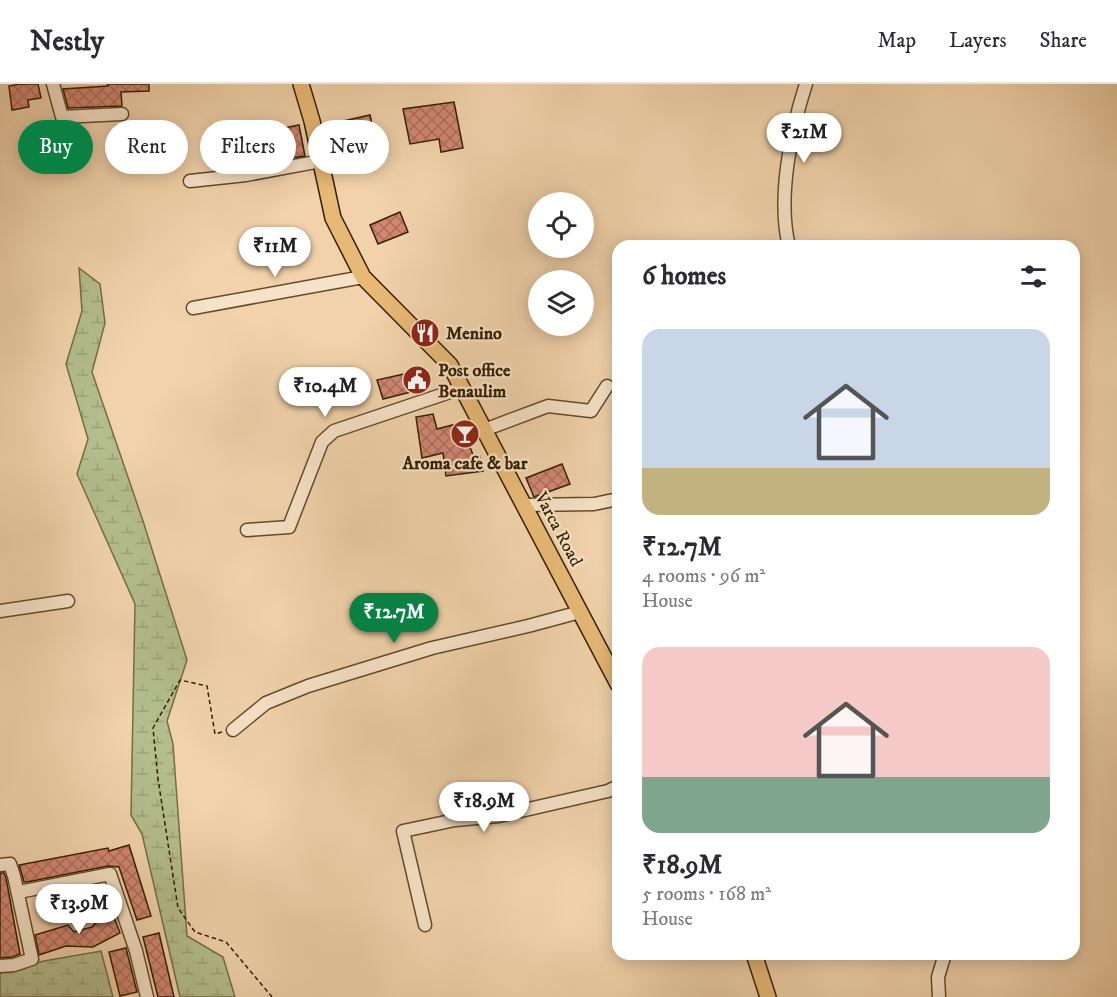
<!DOCTYPE html>
<meta charset="utf-8">
<style>
body{margin:0;font-family:"IM FELL DW Pica",serif;background:#f2f2f3;color:#2b2b33;height:100vh;display:flex;flex-direction:column;font-size:22px;white-space:nowrap}
*{box-sizing:border-box;margin:0}
p{font-size:20px;color:#7c7c81}
.icon{flex:none;width:33px;height:33px;fill:none;stroke:currentColor;stroke-width:2;stroke-linecap:round;stroke-linejoin:round}
.map{position:relative;flex:1;overflow:hidden}
.details{position:absolute;left:612px;top:156px;width:468px;height:720px;display:flex;flex-direction:column;background:#fff;border-radius:18px;box-shadow:0 3px 15px #0003}
.details>*{flex:none}
.hud{position:absolute;left:18px;top:36px;width:504px;height:54px;display:flex;gap:12px}
.fabs{position:absolute;left:528px;top:108px;display:grid;gap:12px}
.fabs a{display:grid;place-items:center;width:66px;height:66px;border-radius:50%;background:#fff;box-shadow:0 3px 15px #0003;font-size:30px}
.price{position:absolute;translate:-50% -51px;padding:0 14px;border-radius:21px;background:#fff;color:#222;font-size:20px;line-height:39px;filter:drop-shadow(0 2px 3px #0008)}
.price::after{content:'';position:absolute;left:50%;top:36px;width:18px;height:14px;margin-left:-9px;background:inherit;clip-path:polygon(0 0,100% 0,50% 100%)}
.price.on{background:#0b8043;color:#fff}
ul{padding:0;list-style:none}
li{display:grid;align-content:center;gap:12px;height:318px;padding:0 30px}
li span{display:grid;place-items:center;height:186px;border-radius:18px;color:#555}
li>.icon{margin-inline-start:auto}
span .icon{width:108px;height:108px;fill:#fffc;stroke-width:1}
li b{font-size:26px}
h2{display:flex;justify-content:space-between;align-items:center;height:72px;padding:0 30px;font-size:26px}
.pill{padding:0 21px;border-radius:27px;background:#fff;box-shadow:0 3px 15px #0003;font-size:21px;line-height:54px}
.pill.on{background:#0b8043;color:#fff}
header{display:flex;align-items:center;gap:36px;box-sizing:border-box;height:84px;padding:0 30px;background:#fff;border-bottom:2px solid #e1e1e2}
header strong{font-size:28px}
nav{display:flex;gap:33px;margin-inline-start:auto;font-size:21px}
.map>svg:first-child{display:block}
.wetland{fill:url(#wetland-marsh);stroke:#746e46;stroke-width:1.5}
.water{fill:url(#water-ripples);stroke:#727b67;stroke-width:1.5}
.building{fill:url(#building-cross-hatch);stroke:#342000;stroke-width:1.5}
.lines{fill:none;stroke-linecap:round;stroke-linejoin:round}
.minor-casing{stroke:#634c2a;stroke-width:15}
.major-casing{stroke:#342000;stroke-width:18}
.path{stroke:#342000;stroke-width:1.5;stroke-dasharray:4.5 3;stroke-linecap:butt}
.minor{stroke:#f6e2c8;stroke-width:12}
.major{stroke:#e8b975;stroke-width:15}
.labels{text-anchor:middle;stroke-width:4.5;stroke-linejoin:round;paint-order:stroke}
.poi-label{font-size:18px;font-weight:bold;fill:#342000;stroke:#f6e2c8;text-anchor:start}
.street-label{font-size:18px;fill:#342000;stroke:#f6e2c8}
</style>
<header>
<strong>Nestly</strong>
<nav><a>Map</a><a>Layers</a><a>Share</a></nav>
</header>
<div class="map">
<svg width="1117" height="913" viewBox="0 0 1117 913">
<defs>
<pattern id="wetland-marsh" width="20" height="14" patternUnits="userSpaceOnUse" patternTransform="scale(1.5)"><rect width="20" height="14" fill="#b3bd8d"/><path d="M1 5h8M5 5V1M11 12h8M15 12V8" fill="none" stroke="#9ba278"/></pattern>
<pattern id="water-ripples" width="26" height="14" patternUnits="userSpaceOnUse" patternTransform="scale(1.5)"><rect width="26" height="14" fill="#9bb7ac"/><path d="M2 4q2-2 4 0t4 0M15 11q2-2 4 0t4 0" fill="none" stroke="#7f948a"/></pattern>
<pattern id="building-cross-hatch" width="8" height="8" patternUnits="userSpaceOnUse" patternTransform="scale(1.5)"><rect width="8" height="8" fill="#d28773"/><path d="M0 0l8 8M0 8l8-8" fill="none" stroke="#ab6e5c"/></pattern>
</defs>
<rect width="100%" height="100%" fill="#f1d2aa"/>
<filter id="stains"><feTurbulence type="fractalNoise" baseFrequency=".00333" numOctaves="4"/><feColorMatrix values="0 0 0 0 .2 0 0 0 0 .09 0 0 0 0 .02 0 0 0 .5 -.17"/></filter>
<radialGradient id="worn" r=".72"><stop offset=".6" stop-color="#630" stop-opacity="0"/><stop offset="1" stop-color="#630" stop-opacity=".3"/></radialGradient>
<g class="wetland">
<path d="M 79,184 L 100,200 L 105,239 L 92,288 L 143,437 L 187,576 L 167,637 L 173,660 L 187,852 L 223,873 L 235,913 L 180,913 L 142,750 L 131,731 L 135,520 L 77,390 L 88,355 L 66,280 L 82,227 Z"/>
<path d="M 101,867 L 113,913 L 0,913 L 0,889 L 44,877 Z"/>
</g>
<path class="water" d="M 71,814 L 73,822 L 77,823 L 78,829 L 75,831 L 70,827 L 49,830 L 46,819 Z"/>
<g class="building">
<path d="M 20,0 L 38,0 L 41,14 L 28,16 L 29,23 L 12,26 L 9,2 Z"/>
<path d="M 107,0 L 149,0 L 149,7 L 121,8 L 122,22 L 68,24 L 63,5 L 108,2 Z"/>
<path d="M 454,18 L 463,64 L 441,68 L 439,55 L 410,60 L 403,25 Z"/>
<path d="M 370,31 L 379,74 L 362,77 L 361,73 L 338,77 L 330,40 Z"/>
<path d="M 299,41 L 305,72 L 284,75 L 279,45 Z"/>
<path d="M 400,128 L 408,148 L 378,160 L 370,141 Z"/>
<path d="M 422,286 L 427,304 L 383,315 L 377,296 Z"/>
<path d="M 433,330 L 437,345 L 460,339 L 474,373 L 480,372 L 483,387 L 446,392 L 443,369 L 422,374 L 416,333 Z"/>
<path d="M 562,380 L 570,400 L 534,413 L 526,394 Z"/>
<path d="M 129,761 L 151,832 L 137,836 L 119,783 L 108,782 L 27,798 L 24,798 L 19,781 L 108,764 L 109,767 Z"/>
<path d="M 0,789 L 4,789 L 6,794 L 20,870 L 12,873 L 0,874 Z"/>
<path d="M 111,825 L 120,849 L 93,863 L 66,862 L 39,871 L 35,851 L 68,841 L 74,848 L 92,843 L 106,827 Z"/>
<path d="M 159,849 L 174,913 L 158,913 L 143,853 Z"/>
<path d="M 126,864 L 137,908 L 120,912 L 109,868 Z"/>
</g>
<g class="lines">
<g class="minor-casing">
<g id="minor">
<path d="M 53,0 L 62,33 L 122,30"/>
<path d="M 190,97 L 246,91 L 321,77"/>
<path d="M 789,162 C 777,115 791,46 806,0"/>
<path d="M 193,224 L 363,193"/>
<path d="M 484,346 L 548,322 L 591,327 L 607,302"/>
<path d="M 524,421 L 594,420 L 618,415"/>
<path d="M 247,446 L 289,443 L 322,358 L 334,347 L 462,304"/>
<path d="M 0,527 L 68,517"/>
<path d="M 233,646 L 266,619 L 308,602 L 432,564 L 528,542 L 580,528"/>
<path d="M 0,781 L 10,780 L 14,792 L 32,875 L 14,881 L 0,882"/>
<path d="M 19,808 L 110,790 L 136,867 L 147,913"/>
<path d="M 425,841 L 403,747 L 455,736 L 498,732 L 608,707 L 618,702"/>
<path d="M 939,913 L 938,893 L 945,870"/>
</g>
</g>
<g class="major-casing">
<g id="major">
<path d="M 301,0 L 312,37 L 333,134 L 363,193 L 450,281 L 618,600"/>
<path d="M 754,870 L 768,913"/>
</g>
</g>
<path class="path" d="M 222,648 L 215,650 L 207,602 L 180,596 L 153,644 L 158,695 L 178,824 L 195,848 L 226,858 L 272,913"/>
<use href="#minor" class="minor"/>
<use href="#major" class="major"/>
</g>
<defs>
<g id="restaurant-disc" transform="scale(1.5)"><circle r="9.5" fill="#8f2418" stroke="#f6e2c8"/><path d="M-5-6h1v4h1v-4h1v4h1v-4h1v5L-1.5 .5V6h-2V.5L-5-1ZM5-6V6H3V1.5H1.5Q1.5-4 5-6Z" fill="#fff"/></g>
<g id="civic-disc" transform="scale(1.5)"><circle r="9.5" fill="#8f2418" stroke="#f6e2c8"/><path d="M-.6-6.5H3V-4.5H.6V-3L4-1V1h2V6H-6V1h2V-1L-.6-3ZM-1.2 2.5V6h2.4V2.5Z" fill="#fff"/></g>
<g id="bar-disc" transform="scale(1.5)"><circle r="9.5" fill="#8f2418" stroke="#f6e2c8"/><path d="M-6-5H6L.8 .8V4.5H3.5V6h-7V4.5H-.8V.8Z" fill="#fff"/></g>
</defs>
<g fill-rule="evenodd">
<use href="#restaurant-disc" x="425" y="249"/>
<use href="#civic-disc" x="417" y="296"/>
<use href="#bar-disc" x="465" y="350"/>
</g>
<g class="labels">
<g class="poi-label">
<text x="446" y="255">Menino</text>
<text x="438" y="292">Post office<tspan x="438" dy="21">Benaulim</tspan></text>
<text x="465" y="385" text-anchor="middle">Aroma cafe &amp; bar</text>
</g>
<g class="street-label">
<text transform="translate(559 445) rotate(62)" y="6">Varca Road</text>
</g>
</g>
<rect width="100%" height="100%" filter="url(#stains)"/>
<rect width="100%" height="100%" fill="url(#worn)"/>
</svg>
<div class="fabs">
<a><svg class="icon" aria-label="locate" viewBox="0 0 24 24"><circle cx="12" cy="12" r="6"/><path d="M12 2v4M12 18v4M2 12h4M18 12h4"/></svg></a>
<a><svg class="icon" aria-label="layers" viewBox="0 0 24 24"><path d="M12 4l9 5-9 5-9-5zM3 14l9 5 9-5"/></svg></a>
</div>
<b class="price" style="left:804px;top:80px">₹21M</b>
<b class="price" style="left:275px;top:194px">₹11M</b>
<b class="price" style="left:325px;top:334px">₹10.4M</b>
<b class="price on" style="left:394px;top:560px">₹12.7M</b>
<b class="price" style="left:484px;top:749px">₹18.9M</b>
<b class="price" style="left:79px;top:851px">₹13.9M</b>
<div class="hud">
<a class="pill on">Buy</a>
<a class="pill">Rent</a>
<a class="pill">Filters</a>
<a class="pill">New</a>
</div>
<section class="details">
<h2>6 homes<svg class="icon" aria-label="filters" viewBox="0 0 24 24"><path d="M4 7h16M4 17h16"/><circle cx="9" cy="7" r="2"/><circle cx="15" cy="17" r="2"/></svg></h2>
<ul>
<li><span style="background:linear-gradient(#c9d6e8 75%,#c2b280 0)"><svg class="icon" aria-label="home" viewBox="0 0 24 24"><path d="M3 11l9-7 9 7M6 9v11h12V9"/></svg></span><div><b>₹12.7M</b><p>4 rooms · 96 m²</p><p>House</p></div></li>
<li><span style="background:linear-gradient(#f6c9c9 70%,#7fa58c 0)"><svg class="icon" aria-label="home" viewBox="0 0 24 24"><path d="M3 11l9-7 9 7M6 9v11h12V9"/></svg></span><div><b>₹18.9M</b><p>5 rooms · 168 m²</p><p>House</p></div></li>
</ul>
</section>
</div>
